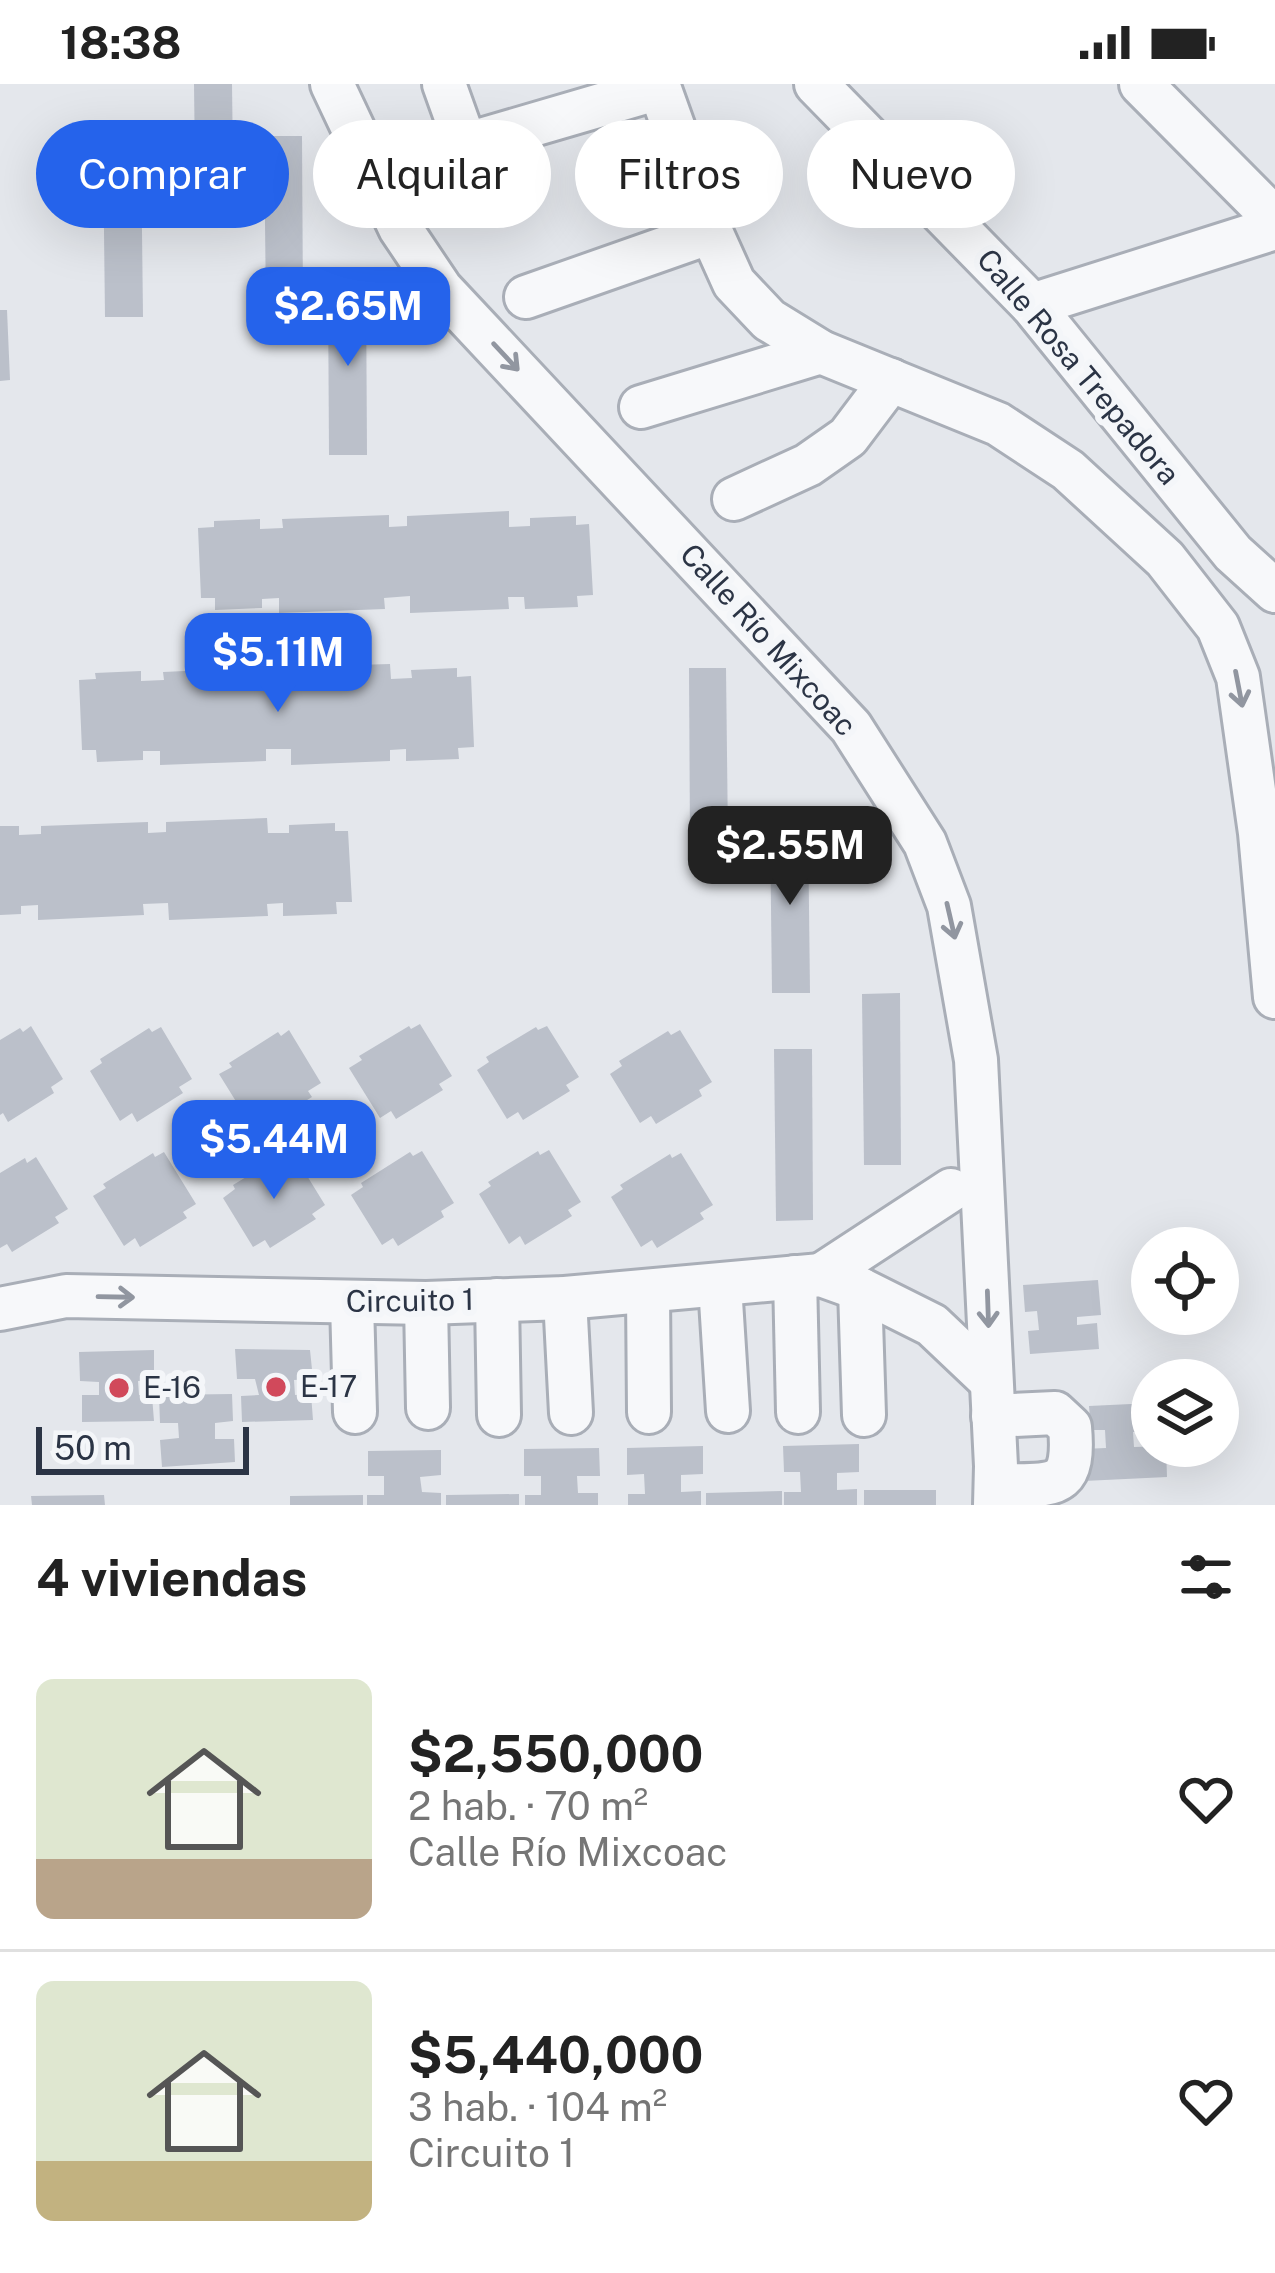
<!DOCTYPE html>
<html lang="es">
<meta charset="utf-8">
<style>
body{margin:0;font-family:"Public Sans",sans-serif;background:#f6f6f6;color:#222;height:100vh;display:flex;flex-direction:column;font-size:45px;white-space:nowrap}
*{box-sizing:border-box;margin:0}
p{font-size:39px;color:#767676}
.icon{flex:none;width:66px;height:66px;fill:none;stroke:currentColor;stroke-width:2;stroke-linecap:round;stroke-linejoin:round}
.map{position:relative;height:1421px;overflow:hidden}
.side{display:flex;flex-direction:column;background:#fff;flex:1}
.side>*{flex:none}
.guide{position:absolute;left:36px;top:36px;width:1203px;height:108px;display:flex;gap:24px}
.controls{position:absolute;left:1131px;top:1143px;display:grid;gap:24px}
.controls a{display:grid;place-items:center;width:108px;height:108px;border-radius:50%;background:#fff;box-shadow:0 12px 48px #0002;font-size:60px}
.scale{position:absolute;left:36px;bottom:30px;width:213px;box-sizing:border-box;padding-left:12px;border:6px solid #2b3445;border-top:0;font-size:33px;line-height:42px;white-space:nowrap;color:#2b3445;-webkit-text-stroke:9px #f4f6f9;paint-order:stroke}
.price{position:absolute;translate:-50% -102px;padding:0 27px;border-radius:24px;background:#2563eb;color:#fff;font-size:39px;line-height:78px;filter:drop-shadow(0 3px 6px #0008)}
.price::after{content:'';position:absolute;left:50%;top:72px;width:36px;height:27px;margin-left:-18px;background:inherit;clip-path:polygon(0 0,100% 0,50% 100%)}
.price.active{background:#222;color:#fff}
ul{padding:0;list-style:none}
li{display:flex;align-items:center;gap:36px;height:300px;padding:0 36px}
li+li{border-top:3px solid #e0e0e0}
li span{display:grid;place-items:center;flex:none;width:336px;height:240px;border-radius:18px;color:#555}
li>.icon{margin-inline-start:auto}
span .icon{width:144px;height:144px;fill:#fffc;stroke-width:1}
li b{font-size:51px}
h2{display:flex;justify-content:space-between;align-items:center;height:144px;padding:0 36px;font-size:51px}
.tag{padding:0 42px;border-radius:54px;background:#fff;box-shadow:0 12px 48px #0002;font-size:42px;line-height:108px}
.tag.active{background:#2563eb;color:#fff}
.status{display:flex;justify-content:space-between;align-items:center;height:84px;padding:0 60px;background:#fff;direction:ltr}
.status svg{height:33px;fill:currentColor}
.map>svg:first-child{display:block}
.building{fill:#bbc0ca}
.lines{fill:none;stroke-linecap:round;stroke-linejoin:round}
.minor-casing{stroke:#a9aeb7;stroke-width:48}
.minor{stroke:#f7f8fa;stroke-width:42}
.oneway{stroke:#9196a0}
.poi-dot{fill:#d1495b;stroke:#f4f6f9;stroke-width:4.5}
.labels{text-anchor:middle;stroke-width:12;stroke-linejoin:round;paint-order:stroke}
.street-label{font-size:30px;fill:#2b3445;stroke:#f4f6f9}
.poi-label{font-size:30px;fill:#2b3445;stroke:#f4f6f9;text-anchor:start}
</style>
<div class="status"><b>18:38</b><svg viewBox="0 0 49 12"><path d="M0 12V9h3v3zM5 12V6h3v6zM10 12V3h3v9zM15 12V0h3v12zM26 1h20v11H26zM47 4h2v5h-2z"/></svg></div>
<div class="map">
<svg width="1275" height="1421" viewBox="0 0 1275 1421">
<rect width="100%" height="100%" fill="#e4e7ec"/>
<g class="building">
<path d="M 194,0 L 232,0 L 233,81 L 195,81 Z"/>
<path d="M 264,52 L 302,52 L 303,223 L 266,224 Z"/>
<path d="M 103,62 L 141,62 L 143,233 L 105,233 Z"/>
<path d="M 328,199 L 366,199 L 367,371 L 329,371 Z"/>
<path d="M 0,226 L 7,226 L 10,296 L 0,297 Z"/>
<path d="M 509,427 L 509,443 L 530,442 L 530,434 L 576,432 L 576,441 L 589,440 L 593,511 L 577,512 L 578,523 L 525,525 L 524,513 L 508,513 L 509,525 L 410,529 L 410,512 L 384,514 L 385,525 L 279,529 L 279,514 L 262,515 L 262,524 L 215,526 L 215,514 L 201,514 L 198,444 L 214,443 L 214,437 L 260,435 L 260,445 L 283,444 L 282,435 L 389,431 L 389,443 L 407,442 L 407,432 Z"/>
<path d="M 390,580 L 391,595 L 412,594 L 411,586 L 457,584 L 457,593 L 471,592 L 474,663 L 458,664 L 459,675 L 406,677 L 406,665 L 390,666 L 390,677 L 291,681 L 291,665 L 266,665 L 266,677 L 160,681 L 160,667 L 143,667 L 143,676 L 97,678 L 96,666 L 82,666 L 79,596 L 96,595 L 95,589 L 141,587 L 141,597 L 164,596 L 163,588 L 270,583 L 270,594 L 289,594 L 288,583 Z"/>
<path d="M 689,584 L 726,584 L 728,756 L 690,756 Z"/>
<path d="M 267,734 L 268,749 L 289,749 L 289,741 L 335,739 L 335,747 L 348,747 L 352,818 L 336,818 L 337,830 L 283,832 L 283,819 L 267,820 L 268,832 L 169,836 L 168,819 L 143,820 L 144,831 L 38,836 L 38,821 L 21,822 L 21,830 L 0,831 L 0,742 L 19,742 L 19,751 L 41,750 L 41,742 L 148,738 L 148,749 L 166,748 L 166,738 Z"/>
<path d="M 770,738 L 808,738 L 810,909 L 772,909 Z"/>
<path d="M 900,909 L 901,1081 L 864,1081 L 862,910 Z"/>
<path d="M 420,940 L 452,992 L 439,1000 L 443,1006 L 396,1035 L 391,1027 L 380,1034 L 349,984 L 362,976 L 359,972 L 409,942 L 411,945 Z"/>
<path d="M 31,942 L 63,995 L 51,1003 L 54,1009 L 8,1038 L 3,1029 L 0,1031 L 0,956 L 20,944 L 23,948 Z"/>
<path d="M 547,942 L 579,993 L 566,1001 L 570,1007 L 523,1036 L 518,1028 L 507,1035 L 477,986 L 489,978 L 486,973 L 536,943 L 538,946 Z"/>
<path d="M 161,943 L 192,995 L 179,1003 L 183,1009 L 137,1038 L 132,1029 L 120,1037 L 90,987 L 102,979 L 100,975 L 149,944 L 152,948 Z"/>
<path d="M 289,946 L 321,999 L 308,1007 L 312,1013 L 265,1042 L 261,1033 L 250,1040 L 219,990 L 232,983 L 229,979 L 278,948 L 281,952 Z"/>
<path d="M 680,946 L 712,998 L 699,1006 L 702,1012 L 656,1040 L 651,1032 L 640,1039 L 610,990 L 622,982 L 619,977 L 668,947 L 671,951 Z"/>
<path d="M 774,965 L 812,965 L 813,1136 L 776,1137 Z"/>
<path d="M 549,1066 L 581,1118 L 568,1126 L 572,1132 L 525,1161 L 520,1152 L 509,1160 L 479,1110 L 491,1102 L 488,1098 L 538,1067 L 540,1071 Z"/>
<path d="M 422,1067 L 454,1119 L 441,1127 L 444,1133 L 398,1162 L 393,1154 L 382,1161 L 351,1111 L 363,1103 L 361,1099 L 410,1068 L 413,1072 Z"/>
<path d="M 164,1068 L 196,1120 L 183,1128 L 187,1134 L 140,1163 L 135,1154 L 124,1162 L 93,1112 L 106,1104 L 103,1100 L 153,1069 L 155,1073 Z"/>
<path d="M 293,1069 L 325,1121 L 312,1130 L 316,1135 L 270,1164 L 265,1156 L 253,1163 L 223,1114 L 235,1105 L 233,1101 L 282,1071 L 285,1075 Z"/>
<path d="M 681,1069 L 713,1121 L 700,1129 L 704,1135 L 657,1164 L 652,1156 L 641,1163 L 611,1113 L 623,1105 L 620,1101 L 670,1070 L 672,1074 Z"/>
<path d="M 36,1073 L 68,1125 L 55,1133 L 59,1139 L 12,1168 L 7,1160 L 0,1164 L 0,1089 L 25,1074 L 27,1079 Z"/>
<path d="M 1098,1196 L 1101,1231 L 1077,1233 L 1077,1241 L 1097,1239 L 1099,1265 L 1030,1270 L 1028,1247 L 1039,1246 L 1037,1227 L 1025,1228 L 1023,1201 Z"/>
<path d="M 235,1265 L 310,1266 L 313,1295 L 294,1296 L 295,1311 L 311,1310 L 313,1336 L 242,1338 L 241,1312 L 259,1311 L 255,1295 L 237,1295 Z"/>
<path d="M 154,1266 L 154,1296 L 138,1297 L 139,1311 L 152,1312 L 154,1337 L 82,1338 L 82,1311 L 99,1311 L 99,1298 L 80,1297 L 79,1268 Z"/>
<path d="M 232,1310 L 233,1337 L 215,1339 L 215,1355 L 234,1355 L 235,1378 L 162,1383 L 160,1356 L 179,1354 L 178,1339 L 160,1339 L 159,1311 Z"/>
<path d="M 1152,1319 L 1152,1347 L 1133,1348 L 1134,1363 L 1166,1362 L 1167,1393 L 1084,1397 L 1082,1365 L 1106,1364 L 1105,1346 L 1091,1346 L 1089,1322 Z"/>
<path d="M 859,1360 L 859,1388 L 837,1389 L 837,1406 L 857,1405 L 857,1421 L 784,1421 L 784,1408 L 801,1408 L 800,1388 L 784,1388 L 783,1362 Z"/>
<path d="M 703,1362 L 703,1390 L 681,1391 L 681,1408 L 701,1407 L 701,1421 L 628,1421 L 628,1410 L 645,1410 L 644,1390 L 627,1391 L 627,1364 Z"/>
<path d="M 599,1364 L 600,1392 L 577,1392 L 578,1409 L 598,1409 L 598,1421 L 525,1421 L 525,1411 L 541,1411 L 541,1392 L 524,1392 L 524,1365 Z"/>
<path d="M 441,1366 L 441,1391 L 420,1393 L 422,1408 L 441,1409 L 441,1421 L 367,1421 L 367,1411 L 384,1411 L 384,1392 L 368,1392 L 368,1367 Z"/>
<rect x="864" y="1406" width="72" height="15"/>
<path d="M 782,1407 L 782,1421 L 706,1421 L 706,1409 Z"/>
<path d="M 519,1410 L 519,1421 L 446,1421 L 446,1411 Z"/>
<path d="M 104,1411 L 105,1421 L 32,1421 L 31,1412 Z"/>
<path d="M 363,1411 L 363,1421 L 290,1421 L 290,1412 Z"/>
</g>
<g class="lines">
<g class="minor-casing">
<g id="minor">
<path d="M 332,0 L 400,144 L 441,205 L 851,643 L 925,759 L 949,822 L 976,976 L 996,1382 L 995,1421"/>
<path d="M 444,0 L 463,53 L 471,59 L 659,4"/>
<path d="M 658,0 L 711,148 L 734,199 L 769,236 L 821,268 L 998,340 L 1068,386 L 1165,475 L 1218,543 L 1238,593 L 1260,749 L 1275,913"/>
<path d="M 816,0 L 1032,221 L 1233,469 L 1275,507"/>
<path d="M 1141,0 L 1275,135"/>
<path d="M 526,213 L 711,148"/>
<path d="M 1032,221 L 1275,144"/>
<path d="M 641,323 L 821,268"/>
<path d="M 734,415 L 808,381 L 848,353 L 891,296"/>
<path d="M 821,1191 L 951,1106"/>
<path d="M 795,1193 L 798,1328"/>
<path d="M 720,1201 L 728,1327"/>
<path d="M 860,1205 L 864,1331"/>
<path d="M 648,1209 L 649,1328"/>
<path d="M 565,1214 L 571,1329"/>
<path d="M 497,1216 L 499,1331"/>
<path d="M 352,1219 L 355,1328"/>
<path d="M 426,1219 L 428,1324"/>
<path d="M 0,1225 L 66,1212 L 426,1219 L 565,1214 L 821,1191 L 860,1205 L 932,1241 L 990,1296"/>
<path d="M 993,1332 L 1055,1329 L 1070,1343 C 1076,1410 1052,1399 996,1402"/>
</g>
</g>
<use href="#minor" class="minor"/>
</g>
<defs><path id="oneway-shaft" d="M-6 0H5M1.5-3L5.5 0L1.5 3" fill="none" stroke-width="1.6" stroke-linecap="round" stroke-linejoin="round" transform="scale(3)"/></defs>
<g class="oneway">
<use href="#oneway-shaft" transform="translate(506 273) rotate(47)"/>
<use href="#oneway-shaft" transform="translate(1239 605) rotate(79)"/>
<use href="#oneway-shaft" transform="translate(951 837) rotate(77)"/>
<use href="#oneway-shaft" transform="translate(116 1213) rotate(1)"/>
<use href="#oneway-shaft" transform="translate(988 1225) rotate(88)"/>
</g>
<g class="poi-dot">
<circle cx="276" cy="1303" r="12"/>
<circle cx="119" cy="1304" r="12"/>
</g>
<g class="labels">
<g class="street-label">
<text transform="translate(1078 283) rotate(50)" y="10">Calle Rosa Trepadora</text>
<text transform="translate(768 556) rotate(48)" y="10">Calle Río Mixcoac</text>
<text transform="translate(410 1217) rotate(-1)" y="10">Circuito 1</text>
</g>
<g class="poi-label">
<text x="300" y="1313">E-17</text>
<text x="143" y="1314">E-16</text>
</g>
</g>
</svg>
<div class="controls">
<a><svg class="icon" aria-label="locate" viewBox="0 0 24 24"><circle cx="12" cy="12" r="6"/><path d="M12 2v4M12 18v4M2 12h4M18 12h4"/></svg></a>
<a><svg class="icon" aria-label="layers" viewBox="0 0 24 24"><path d="M12 4l9 5-9 5-9-5zM3 14l9 5 9-5"/></svg></a>
</div>
<div class="scale">50 m</div>
<b class="price" style="left:348px;top:285px">$2.65M</b>
<b class="price" style="left:278px;top:631px">$5.11M</b>
<b class="price active" style="left:790px;top:824px">$2.55M</b>
<b class="price" style="left:274px;top:1118px">$5.44M</b>
<div class="guide">
<a class="tag active">Comprar</a>
<a class="tag">Alquilar</a>
<a class="tag">Filtros</a>
<a class="tag">Nuevo</a>
</div>
</div>
<section class="side">
<h2>4 viviendas<svg class="icon" aria-label="filters" viewBox="0 0 24 24"><path d="M4 7h16M4 17h16"/><circle cx="9" cy="7" r="2"/><circle cx="15" cy="17" r="2"/></svg></h2>
<ul>
<li><span style="background:linear-gradient(#dfe7d0 75%,#b9a48a 0)"><svg class="icon" aria-label="home" viewBox="0 0 24 24"><path d="M3 11l9-7 9 7M6 9v11h12V9"/></svg></span><div><b>$2,550,000</b><p>2 hab. · 70 m²</p><p>Calle Río Mixcoac</p></div><svg class="icon" aria-label="heart" viewBox="0 0 24 24"><path d="M12 20l-8-8c-3-5 5-10 8-4 3-6 11-1 8 4z"/></svg></li>
<li><span style="background:linear-gradient(#dfe7d0 75%,#c2b280 0)"><svg class="icon" aria-label="home" viewBox="0 0 24 24"><path d="M3 11l9-7 9 7M6 9v11h12V9"/></svg></span><div><b>$5,440,000</b><p>3 hab. · 104 m²</p><p>Circuito 1</p></div><svg class="icon" aria-label="heart" viewBox="0 0 24 24"><path d="M12 20l-8-8c-3-5 5-10 8-4 3-6 11-1 8 4z"/></svg></li>
</ul>
</section>
